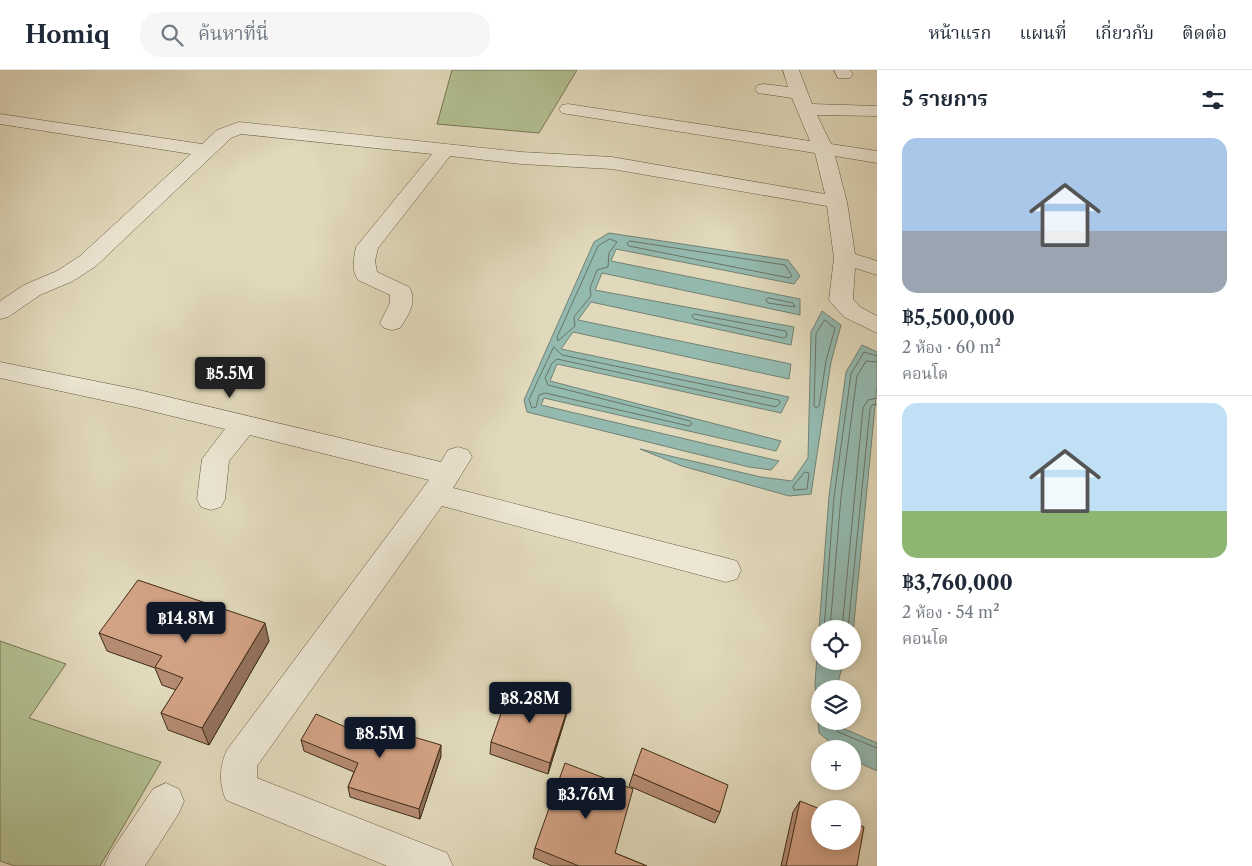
<!DOCTYPE html>
<html lang="th">
<meta charset="utf-8">
<style>
body{margin:0;font-family:"Libre Caslon Text","Noto Serif Thai",serif;background:#f6f6f7;color:#1f2937;height:100vh;display:flex;flex-direction:column;font-size:19px;white-space:nowrap}
*{box-sizing:border-box;margin:0}
p{font-size:16px;color:#747a83}
.icon{flex:none;width:28px;height:28px;fill:none;stroke:currentColor;stroke-width:2;stroke-linecap:round;stroke-linejoin:round}
.map{position:relative;flex:1;overflow:hidden}
.side{display:flex;flex-direction:column;background:#fff;width:375px}
.side>*{flex:none}
.tools{position:absolute;left:811px;top:550px;display:grid;gap:10px}
.tools a{display:grid;place-items:center;width:50px;height:50px;border-radius:50%;background:#fff;box-shadow:0 2px 12px #0003;font-size:25px}
.price{position:absolute;translate:-50% -42px;padding:0 11px;border-radius:5px;background:#111827;color:#fff;font-size:16px;line-height:32px;filter:drop-shadow(0 1px 2px #0008)}
.price::after{content:'';position:absolute;left:50%;top:30px;width:15px;height:11px;margin-left:-8px;background:inherit;clip-path:polygon(0 0,100% 0,50% 100%)}
.price.active{background:#222;color:#fff}
ul{padding:0;list-style:none}
li{display:grid;align-content:center;gap:10px;height:265px;padding:0 25px}
li+li{border-top:1px solid #e0e1e3}
li span{display:grid;place-items:center;height:155px;border-radius:15px;color:#555}
li>.icon{margin-inline-start:auto}
span .icon{width:90px;height:90px;fill:#fffc;stroke-width:1}
li b{font-size:21px}
h2{display:flex;justify-content:space-between;align-items:center;height:60px;padding:0 25px;font-size:21px}
header{display:flex;align-items:center;gap:30px;box-sizing:border-box;height:70px;padding:0 25px;background:#fff;border-bottom:1px solid #e0e1e3}
header strong{font-size:24px}
nav{display:flex;gap:28px;margin-inline-start:auto;font-size:18px}
.search{width:350px;height:45px;background:#f6f6f7;display:flex;align-items:center;gap:12px;box-sizing:border-box;padding:0 18px;border-radius:20px;color:#747a83;font-size:19px}
main{display:flex;flex:1;min-height:0}
.map>svg:first-child{display:block}
.green{fill:#b2bf91;stroke:#787654}
.water{fill:#94bab0;stroke:#728273}
.lines{fill:none;stroke-linecap:round;stroke-linejoin:round}
.shore{stroke:#697464;stroke-width:1}
.minor-casing{stroke:#675840;stroke-width:1}
.minor{fill:#ece6d3;fill-rule:evenodd}
.wall{fill:#b58b72;stroke:#3e2d17}
.shaded-wall{fill:#93715c;stroke:#3e2d17}
.building{fill:#d2a284;stroke:#3e2d17}
</style>
<header>
<strong>Homiq</strong>
<div class="search"><svg class="icon" aria-label="search" viewBox="0 0 24 24"><circle cx="10" cy="10" r="6"/><path d="M15 15l6 6"/></svg>ค้นหาที่นี่</div>
<nav><a>หน้าแรก</a><a>แผนที่</a><a>เกี่ยวกับ</a><a>ติดต่อ</a></nav>
</header>
<main>
<div class="map">
<svg width="877" height="796" viewBox="0 0 877 796">
<rect width="100%" height="100%" fill="#e1d9bb"/>
<filter id="stains"><feTurbulence type="fractalNoise" baseFrequency=".004" numOctaves="4"/><feColorMatrix values="0 0 0 0 .2 0 0 0 0 .09 0 0 0 0 .02 0 0 0 .5 -.17"/></filter>
<radialGradient id="worn" r=".72"><stop offset=".6" stop-color="#630" stop-opacity="0"/><stop offset="1" stop-color="#630" stop-opacity=".3"/></radialGradient>
<g class="green">
<path d="M 452,0 L 577,0 L 539,63 L 437,54 Z"/>
<path d="M 0,571 L 66,594 L 29,648 L 161,692 L 100,796 L 15,796 L 0,791 Z"/>
</g>
<g class="water">
<path d="M 609,163 L 788,190 L 800,206 L 794,214 L 616,179 L 611,191 L 800,229 L 800,245 L 602,203 L 595,220 L 794,257 L 791,275 L 591,232 L 578,250 L 791,294 L 789,309 L 573,262 L 561,279 L 789,327 L 781,343 L 557,294 L 550,311 L 781,371 L 776,381 L 544,328 L 541,335 L 779,391 L 771,400 L 749,397 L 527,342 L 524,330 L 594,172 Z"/>
<path d="M 822,241 L 841,255 L 831,292 L 811,424 L 789,426 L 682,396 L 640,379 L 761,407 L 792,411 L 808,388 L 811,262 Z"/>
<path d="M 862,275 L 877,282 L 877,316 L 853,563 L 852,559 L 820,559 L 820,591 L 844,591 L 836,619 L 820,619 L 820,651 L 838,651 L 840,657 L 877,673 L 877,701 L 853,690 L 852,679 L 838,679 L 819,663 L 815,613 L 829,426 L 846,302 Z"/>
</g>
<g class="lines">
<g class="shore">
<path d="M 610,169 L 617,172 L 609,183 L 608,197 L 597,200 L 590,218 L 591,226 L 574,247 L 575,256 L 558,271 L 557,267 L 598,176 Z"/>
<path d="M 630,171 L 785,195 L 792,206 L 789,208 L 629,176 L 627,174 Z"/>
<path d="M 769,228 L 793,233 L 795,237 L 768,233 L 766,230 Z"/>
<path d="M 694,244 L 786,261 L 787,266 L 784,268 L 694,249 L 692,246 Z"/>
<path d="M 825,250 L 835,258 L 826,291 L 819,336 L 816,338 L 814,336 L 816,264 Z"/>
<path d="M 554,277 L 562,285 L 779,330 L 780,333 L 776,337 L 557,289 L 552,293 L 545,308 L 548,315 L 690,351 L 692,354 L 689,356 L 545,323 L 539,325 L 536,337 L 532,338 L 529,330 Z"/>
<path d="M 805,402 L 809,403 L 807,419 L 794,420 L 793,417 Z"/>
<path d="M 824,559 L 834,427 L 851,304 L 864,282 L 877,286"/>
<path d="M 830,559 L 841,427 L 857,306 L 866,291 L 877,292"/>
<path d="M 842,559 L 863,338 L 868,330 L 877,328"/>
<path d="M 848,559 L 870,339 L 872,335 L 877,334"/>
<path d="M 834,651 L 838,662 L 877,678"/>
</g>
<g class="minor-casing">
<g id="minor">
<path d="M 783,0 L 799,0 L 812,34 L 877,36 L 877,46 L 817,45 L 831,74 L 877,81 L 877,93 L 835,86 L 847,132 L 855,184 L 877,191 L 877,205 L 855,198 L 853,229 L 860,237 L 877,246 L 877,263 L 844,247 L 829,230 L 834,188 L 827,136 L 612,99 L 521,94 L 450,86 L 378,178 L 375,191 L 377,202 L 409,217 C 418,231 408,246 400,258 L 392,260 L 384,258 L 380,253 L 390,233 L 390,225 L 358,210 C 351,200 354,188 356,177 L 432,84 L 241,64 L 231,68 L 96,196 L 73,211 L 40,225 L 8,247 L 0,249 L 0,231 L 24,215 L 57,201 L 80,186 L 191,84 L 0,54 L 0,44 L 202,74 L 217,60 L 239,52 L 521,82 L 612,87 L 825,124 L 815,83 L 568,44 L 562,43 L 559,39 L 562,35 L 568,34 L 810,71 L 792,28 L 758,23 L 755,19 L 758,15 L 764,14 L 788,17 Z"/>
<path d="M 834,0 L 850,0 L 853,4 L 850,8 L 838,8 Z"/>
<path d="M 0,292 L 139,320 L 441,392 L 448,380 L 458,377 L 468,380 L 472,387 L 453,418 L 726,488 L 737,491 L 741,500 L 737,509 L 726,512 L 442,436 L 257,696 L 257,708 L 447,783 L 453,796 L 387,796 L 226,730 C 219,714 219,697 227,680 L 429,410 L 250,365 L 229,391 L 225,429 L 221,437 L 211,440 L 201,437 L 197,429 L 202,389 L 225,359 L 139,338 L 0,308 Z"/>
<path d="M 166,713 L 179,719 L 184,731 L 179,743 L 145,796 L 104,796 L 110,783 L 153,719 Z"/>
</g>
</g>
<use href="#minor" class="minor"/>
</g>
<g class="wall">
<path d="M 99,563 L 269,571 L 209,675 L 168,660 L 161,643 L 176,620 L 162,615 L 155,598 L 107,581 Z"/>
<path d="M 566,646 L 548,704 L 490,684 L 491,672 Z"/>
<path d="M 301,670 L 441,686 L 420,749 L 350,727 L 348,717 L 354,702 L 304,681 Z"/>
<path d="M 633,704 L 720,742 L 715,753 L 629,716 Z"/>
<path d="M 800,731 L 857,796 L 781,796 L 793,742 Z"/>
<path d="M 535,778 L 615,783 L 647,796 L 552,796 L 533,788 Z"/>
</g>
<g class="shaded-wall">
<path d="M 265,553 L 269,571 L 209,675 L 202,658 Z"/>
<path d="M 569,634 L 566,646 L 548,704 L 550,693 Z"/>
<path d="M 441,675 L 441,686 L 420,749 L 419,739 Z"/>
</g>
<g class="building">
<path d="M 138,510 L 265,553 L 202,658 L 161,643 L 183,608 L 155,597 L 162,586 L 99,563 Z"/>
<path d="M 511,615 L 569,634 L 550,693 L 491,672 Z"/>
<path d="M 316,644 L 368,667 L 373,655 L 441,675 L 419,739 L 348,717 L 358,693 L 301,670 Z"/>
<path d="M 642,678 L 728,715 L 720,742 L 633,704 Z"/>
<path d="M 565,693 L 633,719 L 615,783 L 647,796 L 579,796 L 535,778 Z"/>
<path d="M 800,731 L 820,739 L 820,771 L 852,771 L 852,752 L 864,757 L 857,796 L 786,796 Z"/>
</g>
<rect width="100%" height="100%" filter="url(#stains)"/>
<rect width="100%" height="100%" fill="url(#worn)"/>
</svg>
<div class="tools">
<a><svg class="icon" aria-label="locate" viewBox="0 0 24 24"><circle cx="12" cy="12" r="6"/><path d="M12 2v4M12 18v4M2 12h4M18 12h4"/></svg></a>
<a><svg class="icon" aria-label="layers" viewBox="0 0 24 24"><path d="M12 4l9 5-9 5-9-5zM3 14l9 5 9-5"/></svg></a>
<a>+</a>
<a>−</a>
</div>
<b class="price active" style="left:230px;top:329px">฿5.5M</b>
<b class="price" style="left:186px;top:574px">฿14.8M</b>
<b class="price" style="left:530px;top:654px">฿8.28M</b>
<b class="price" style="left:380px;top:689px">฿8.5M</b>
<b class="price" style="left:586px;top:750px">฿3.76M</b>
</div>
<section class="side">
<h2>5 รายการ<svg class="icon" aria-label="filters" viewBox="0 0 24 24"><path d="M4 7h16M4 17h16"/><circle cx="9" cy="7" r="2"/><circle cx="15" cy="17" r="2"/></svg></h2>
<ul>
<li><span style="background:linear-gradient(#a9c7e8 60%,#9aa5b1 0)"><svg class="icon" aria-label="home" viewBox="0 0 24 24"><path d="M3 11l9-7 9 7M6 9v11h12V9"/></svg></span><div><b>฿5,500,000</b><p>2 ห้อง · 60 m²</p><p>คอนโด</p></div></li>
<li><span style="background:linear-gradient(#bfe0f5 70%,#8fb573 0)"><svg class="icon" aria-label="home" viewBox="0 0 24 24"><path d="M3 11l9-7 9 7M6 9v11h12V9"/></svg></span><div><b>฿3,760,000</b><p>2 ห้อง · 54 m²</p><p>คอนโด</p></div></li>
</ul>
</section>
</main>
